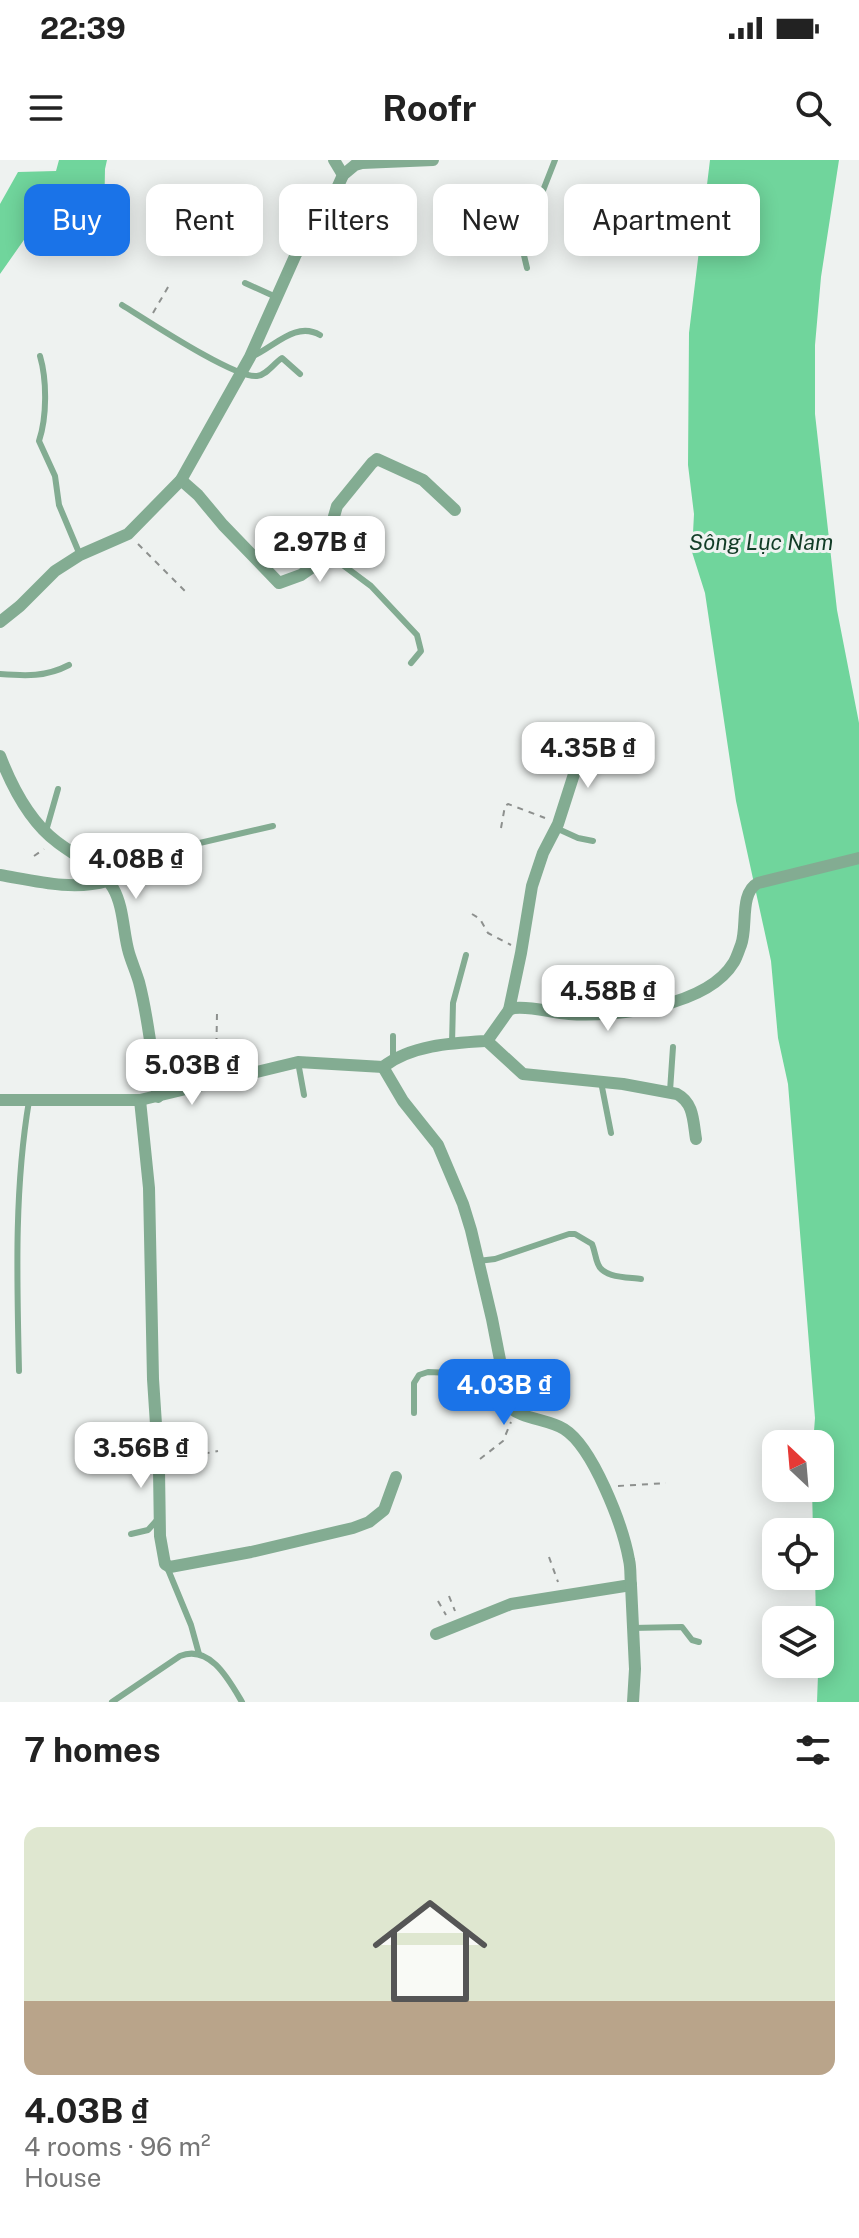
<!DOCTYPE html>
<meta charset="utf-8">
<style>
body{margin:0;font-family:"Public Sans",sans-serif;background:#f2f2f2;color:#222;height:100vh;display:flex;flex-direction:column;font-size:30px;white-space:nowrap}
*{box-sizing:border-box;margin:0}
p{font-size:26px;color:#767676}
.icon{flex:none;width:44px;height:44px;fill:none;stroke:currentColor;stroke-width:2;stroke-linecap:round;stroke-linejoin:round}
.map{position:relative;height:1542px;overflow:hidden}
.side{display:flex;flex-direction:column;background:#fff;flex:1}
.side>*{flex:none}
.banner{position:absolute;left:24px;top:24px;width:812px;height:72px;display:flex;gap:16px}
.needle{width:52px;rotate:334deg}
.tools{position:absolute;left:762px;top:1270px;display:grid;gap:16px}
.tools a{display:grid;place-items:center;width:72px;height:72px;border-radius:16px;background:#fff;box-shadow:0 4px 20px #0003;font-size:40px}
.price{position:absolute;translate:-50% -68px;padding:0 18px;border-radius:16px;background:#fff;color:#222;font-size:26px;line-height:52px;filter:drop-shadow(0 2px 4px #0008)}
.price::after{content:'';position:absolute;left:50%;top:48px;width:24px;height:18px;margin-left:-12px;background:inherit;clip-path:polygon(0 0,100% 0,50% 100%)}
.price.current{background:#1a73e8;color:#fff}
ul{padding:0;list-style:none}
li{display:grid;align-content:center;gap:16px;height:424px;padding:0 24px}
li span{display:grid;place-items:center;height:248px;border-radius:16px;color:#555}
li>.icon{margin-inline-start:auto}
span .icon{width:144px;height:144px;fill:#fffc;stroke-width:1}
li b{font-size:34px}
h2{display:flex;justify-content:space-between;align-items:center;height:96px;padding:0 24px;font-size:34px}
.pill{padding:0 28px;border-radius:16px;background:#fff;box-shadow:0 4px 20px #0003;font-size:28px;line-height:72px}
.pill.current{background:#1a73e8;color:#fff}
.status{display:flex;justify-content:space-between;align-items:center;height:56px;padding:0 40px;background:#fff;direction:ltr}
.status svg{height:22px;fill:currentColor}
header{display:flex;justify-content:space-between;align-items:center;height:104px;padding:0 24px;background:#fff;font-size:36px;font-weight:700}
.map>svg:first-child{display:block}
.water{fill:#70d59c}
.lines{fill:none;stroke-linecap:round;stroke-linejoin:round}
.path{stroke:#8d908e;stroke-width:2;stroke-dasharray:6 6;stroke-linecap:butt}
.lane{stroke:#83ac92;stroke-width:6}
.street{stroke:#83ac92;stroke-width:12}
.labels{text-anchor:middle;stroke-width:6;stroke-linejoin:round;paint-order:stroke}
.water-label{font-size:22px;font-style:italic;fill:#113c26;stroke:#eef2f0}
</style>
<div class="status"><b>22:39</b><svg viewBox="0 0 49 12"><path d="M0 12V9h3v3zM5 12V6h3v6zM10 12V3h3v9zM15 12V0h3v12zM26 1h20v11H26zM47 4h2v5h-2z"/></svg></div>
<header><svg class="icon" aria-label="menu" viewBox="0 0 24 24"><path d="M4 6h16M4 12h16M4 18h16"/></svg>Roofr<svg class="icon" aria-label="search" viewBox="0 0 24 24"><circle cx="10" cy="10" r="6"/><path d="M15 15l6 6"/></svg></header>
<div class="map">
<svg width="859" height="1542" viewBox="0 0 859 1542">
<rect width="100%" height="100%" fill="#eef2f0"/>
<g class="water">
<path d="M 59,0 L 107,0 L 105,9 L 104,63 L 71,84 L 33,67 L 0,114 L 0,44 L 18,12 L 56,11 Z"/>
<path d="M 710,0 L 839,0 L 821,117 L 815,185 L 815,254 L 837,450 L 859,563 L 859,1542 L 817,1542 L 820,1460 L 816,1460 L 815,1416 L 820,1416 L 820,1372 L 813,1372 L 812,1328 L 820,1328 L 820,1284 L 813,1284 L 815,1258 L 788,924 L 778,878 L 771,801 L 736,641 L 705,433 L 692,392 L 694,354 L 688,305 L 689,173 Z"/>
</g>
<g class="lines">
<g class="path">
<path d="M 153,153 L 171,122"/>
<path d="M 138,384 L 186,432"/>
<path d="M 501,668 L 505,646 L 508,644 L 545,658"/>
<path d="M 34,696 L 44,689"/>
<path d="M 472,754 L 480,759 L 488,773 L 511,785"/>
<path d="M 216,908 L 217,853"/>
<path d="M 480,1299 L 503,1281 L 511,1262"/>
<path d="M 172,1308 L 181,1304 L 187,1297 L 218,1291"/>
<path d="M 618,1326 L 666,1323"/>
<path d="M 549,1397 L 558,1422"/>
<path d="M 449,1436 L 455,1451"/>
<path d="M 438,1441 L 446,1455"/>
</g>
<g class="lane">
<path d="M 527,108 L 522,87 L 524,79 L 555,0"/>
<path d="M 245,123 L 276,137"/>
<path d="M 122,145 C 145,159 235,219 257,216 C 267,215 274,203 282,198 L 300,214"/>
<path d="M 40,196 C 47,220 47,257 39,281 L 55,316 L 59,345 L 80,395"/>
<path d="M 253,196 C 275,186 296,161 320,175"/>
<path d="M 324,391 L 371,426 L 417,475 L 421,491 L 411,503"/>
<path d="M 0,514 C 26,516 46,517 69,505"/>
<path d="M 556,668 L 578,678 L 593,681"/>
<path d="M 46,671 L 58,629"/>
<path d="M 100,714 L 161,692 L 273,666"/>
<path d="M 452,884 L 453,843 L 466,795"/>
<path d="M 393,900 L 393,876"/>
<path d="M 298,902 L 304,935"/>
<path d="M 601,922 L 611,973"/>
<path d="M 670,931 L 673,887"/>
<path d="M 478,1101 L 495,1099 L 569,1074 L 575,1074 L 592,1084 C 595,1091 595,1097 598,1104 C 603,1118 628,1117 641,1119"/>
<path d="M 19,1211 C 17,1121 14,1030 29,941"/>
<path d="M 414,1253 L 414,1223 L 419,1215 L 428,1212 L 503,1215"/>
<path d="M 131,1374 L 148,1370 L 157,1360"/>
<path d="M 167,1407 L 191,1465 L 199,1494"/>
<path d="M 632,1468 L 682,1467 L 692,1480 L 699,1482"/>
<path d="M 112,1542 L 180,1496 C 210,1484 229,1520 242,1542"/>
</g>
<g class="street">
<path d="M 334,0 L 343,15"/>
<path d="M 181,320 L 198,335 L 223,365 L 279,423 L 301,415 L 314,406 L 324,391 L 337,346 L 372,303 L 377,299 L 423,320 L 455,350"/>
<path d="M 0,462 L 20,446 L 55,411 L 80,395 L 128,374 L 181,320 L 250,197 L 296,94 L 329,46 L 343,15 L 355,5 L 362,3 L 433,0"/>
<path d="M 0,596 C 12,627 30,662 57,682 C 75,696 101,708 113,728 C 124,747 123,773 129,793 C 132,803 136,812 139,822 C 149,860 152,899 158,937"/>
<path d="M 0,715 C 35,721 73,731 107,721"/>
<path d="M 509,850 L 521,793 L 532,726 L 543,693 L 558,664 L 583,586"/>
<path d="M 487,881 L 523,914 L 623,924 L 677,934 C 694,943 693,961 696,979"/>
<path d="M 383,907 L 403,941 L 438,985 L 463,1044 L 471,1070 L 492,1159 L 509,1246 C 520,1259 548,1259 564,1269 C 593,1287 623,1366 629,1400 C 631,1408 630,1416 631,1425 L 511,1444 L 436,1474"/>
<path d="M 0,940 L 140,940 L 298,902 L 383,907 C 411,885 452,883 487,881 L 509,850 L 514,848 C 533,846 551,853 569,854 C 616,857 707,847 734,802 C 737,797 739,790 741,785 C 748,767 739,733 758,723 L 859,698"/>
<path d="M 140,940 L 149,1028 L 153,1219 L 159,1310 L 160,1376 L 165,1404 L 170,1407 L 251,1392 L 353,1368 L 369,1362 L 384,1350 L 396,1317"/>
<path d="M 631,1425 L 635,1509 L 633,1542"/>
</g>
</g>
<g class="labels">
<g class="water-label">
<text x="761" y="390">Sông Lục Nam</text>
</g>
</g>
</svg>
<div class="tools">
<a><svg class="needle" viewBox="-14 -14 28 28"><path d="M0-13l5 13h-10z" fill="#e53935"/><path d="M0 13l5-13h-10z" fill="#767676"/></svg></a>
<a><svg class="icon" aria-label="locate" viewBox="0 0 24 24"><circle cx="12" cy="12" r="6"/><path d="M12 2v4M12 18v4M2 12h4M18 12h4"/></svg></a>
<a><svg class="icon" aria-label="layers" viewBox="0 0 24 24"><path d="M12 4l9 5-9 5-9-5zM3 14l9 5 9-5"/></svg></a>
</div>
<b class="price" style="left:320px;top:424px">2.97B ₫</b>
<b class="price" style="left:588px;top:630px">4.35B ₫</b>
<b class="price" style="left:136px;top:741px">4.08B ₫</b>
<b class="price" style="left:608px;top:873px">4.58B ₫</b>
<b class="price" style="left:192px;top:947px">5.03B ₫</b>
<b class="price current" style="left:504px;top:1267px">4.03B ₫</b>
<b class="price" style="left:141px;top:1330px">3.56B ₫</b>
<div class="banner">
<a class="pill current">Buy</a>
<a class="pill">Rent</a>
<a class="pill">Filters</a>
<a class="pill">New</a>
<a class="pill">Apartment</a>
</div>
</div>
<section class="side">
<h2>7 homes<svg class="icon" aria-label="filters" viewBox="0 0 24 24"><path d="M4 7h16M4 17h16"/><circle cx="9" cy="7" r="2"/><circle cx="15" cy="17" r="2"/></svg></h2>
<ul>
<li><span style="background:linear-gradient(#dfe7d0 70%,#b9a48a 0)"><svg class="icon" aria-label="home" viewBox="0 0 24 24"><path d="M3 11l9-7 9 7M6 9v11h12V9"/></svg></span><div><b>4.03B ₫</b><p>4 rooms · 96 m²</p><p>House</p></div></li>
</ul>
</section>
